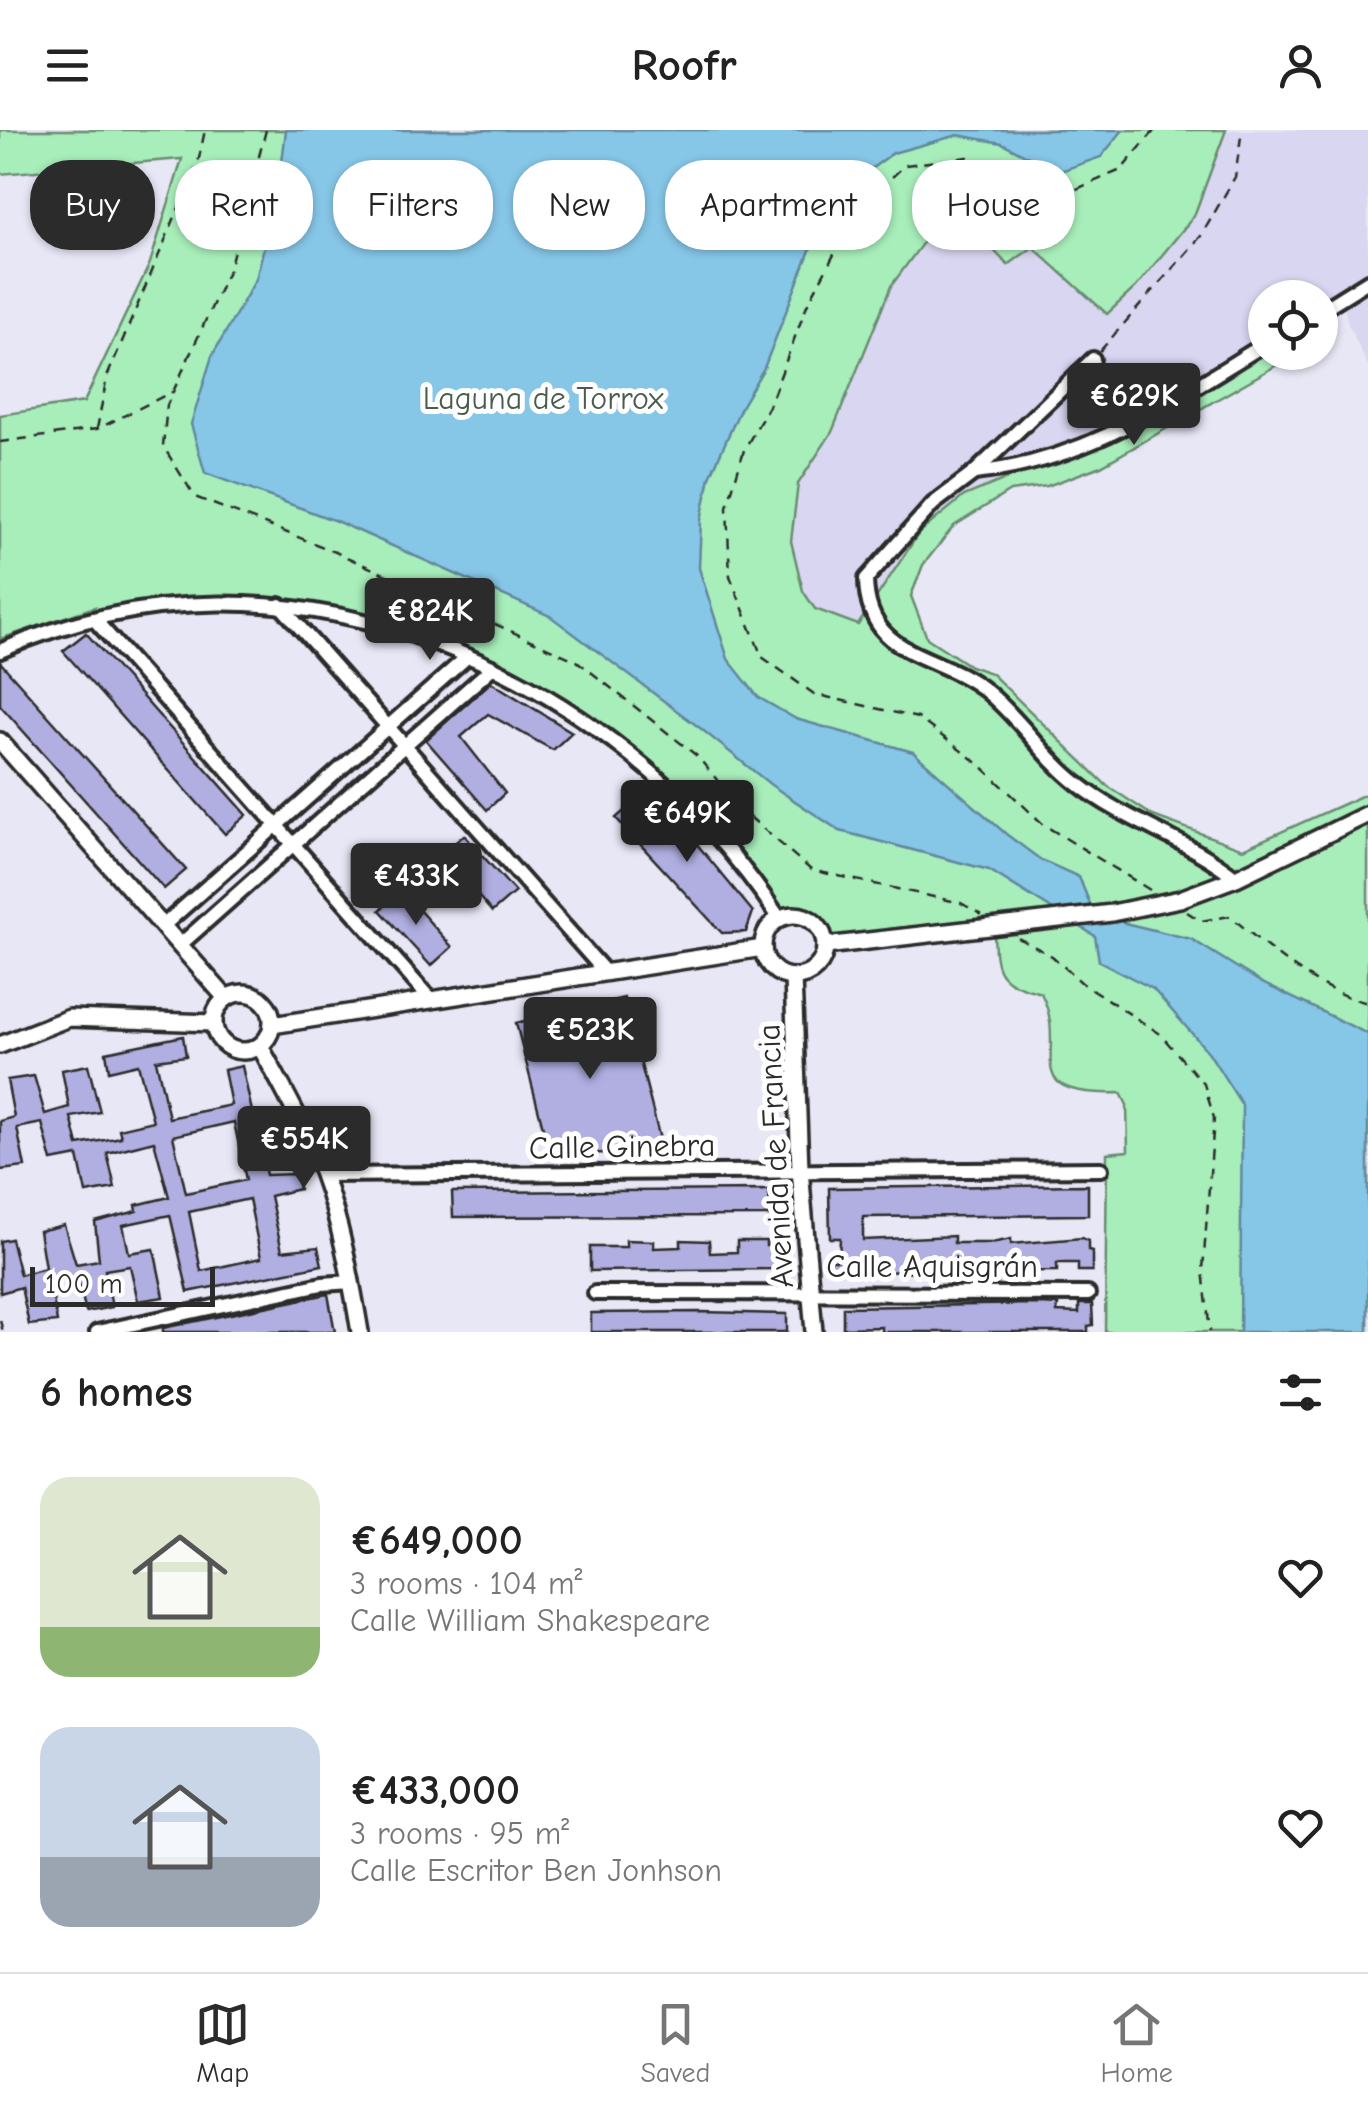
<!DOCTYPE html>
<meta charset="utf-8">
<style>
body{margin:0;font-family:"Comic Neue",sans-serif;background:#f6f6f6;color:#222;height:100vh;display:flex;flex-direction:column;font-size:38px;white-space:nowrap}
*{box-sizing:border-box;margin:0}
p{font-size:32px;color:#767676}
.icon{flex:none;width:55px;height:55px;fill:none;stroke:currentColor;stroke-width:2;stroke-linecap:round;stroke-linejoin:round}
.map{position:relative;height:1202px;overflow:hidden}
.sheet{display:flex;flex-direction:column;background:#fff;flex:1}
.sheet>*{flex:none}
.guide{position:absolute;left:30px;top:30px;width:1310px;height:90px;display:flex;gap:20px}
.controls{position:absolute;left:1248px;top:150px;display:grid;gap:20px}
.controls a{display:grid;place-items:center;width:90px;height:90px;border-radius:50%;background:#fff;box-shadow:0 2px 8px #0004;font-size:50px}
.scale{position:absolute;left:30px;bottom:25px;width:185px;box-sizing:border-box;padding-left:10px;border:5px solid #2b2b2b;border-top:0;font-size:28px;line-height:35px;white-space:nowrap;color:#2b2b2b;-webkit-text-stroke:8px #fff;paint-order:stroke}
.price{position:absolute;translate:-50% -85px;padding:0 22px;border-radius:10px;background:#2b2b2b;color:#fff;font-size:32px;line-height:65px;filter:drop-shadow(0 2px 5px #0008)}
.price::after{content:'';position:absolute;left:50%;top:60px;width:30px;height:22px;margin-left:-15px;background:inherit;clip-path:polygon(0 0,100% 0,50% 100%)}
.price.current{background:#222;color:#fff}
ul{padding:0;list-style:none}
li{display:flex;align-items:center;gap:30px;height:250px;padding:0 40px}
li span{display:grid;place-items:center;flex:none;width:280px;height:200px;border-radius:30px;color:#555}
li>.icon{margin-inline-start:auto}
span .icon{width:120px;height:120px;fill:#fffc;stroke-width:1}
li b{font-size:42px}
h2{display:flex;justify-content:space-between;align-items:center;height:120px;padding:0 40px;font-size:42px}
.tag{padding:0 35px;border-radius:40px;background:#fff;box-shadow:0 2px 8px #0004;font-size:35px;line-height:90px}
.tag.current{background:#2b2b2b;color:#fff}
header{display:flex;justify-content:space-between;align-items:center;height:130px;padding:0 40px;background:#fff;font-size:45px;font-weight:700}
.menu{display:flex;justify-content:space-around;align-items:center;height:140px;border-top:2px solid #e0e0e0;background:#fff;font-size:28px;color:#767676}
.menu a{display:grid;justify-items:center;gap:5px}
.menu .current{color:#2b2b2b}
.map>svg:first-child{display:block}
.built{fill:#d8d6f0}
.green{fill:#a8eeba;stroke:#6a8c72;stroke-width:2.5}
.water{fill:#86c6e7;stroke:#62889c;stroke-width:2.5}
.building{fill:#b1afe1;stroke:#2b2b2b;stroke-width:2.5;fill-rule:evenodd}
.lines{fill:none;stroke-linecap:round;stroke-linejoin:round}
.minor-casing{stroke:#2b2b2b;stroke-width:20}
.tertiary-casing{stroke:#2b2b2b;stroke-width:22}
.path{stroke:#2b2b2b;stroke-width:2.5;stroke-dasharray:10 8;stroke-linecap:butt}
.minor{stroke:#fff;stroke-width:12}
.tertiary{stroke:#fff;stroke-width:15}
.labels{text-anchor:middle;stroke-width:10;stroke-linejoin:round;paint-order:stroke}
.park-label{font-size:32px;fill:#4a5c4f;stroke:#fff}
.street-label{font-size:32px;fill:#2b2b2b;stroke:#fff}
</style>
<header><svg class="icon" aria-label="menu" viewBox="0 0 24 24"><path d="M4 6h16M4 12h16M4 18h16"/></svg>Roofr<svg class="icon" aria-label="person" viewBox="0 0 24 24"><circle cx="12" cy="8" r="4"/><path d="M4 21q1-7 8-7t8 7"/></svg></header>
<div class="map">
<svg width="1368" height="1202" viewBox="0 0 1368 1202">
<rect width="100%" height="100%" fill="#e8e7f6"/>
<filter id="ink" filterUnits="userSpaceOnUse"><feTurbulence type="fractalNoise" baseFrequency=".01" numOctaves="2"/><feDisplacementMap in="SourceGraphic" scale="20" xChannelSelector="R" yChannelSelector="G"/><feConvolveMatrix kernelMatrix="1 2 1 2 8 2 1 2 1" color-interpolation-filters="sRGB"/></filter>
<g filter="url(#ink)">
<path class="built" d="M 1226,0 L 1368,0 L 1368,236 L 1348,194 L 1342,169 L 1320,182 L 1320,168 L 1265,168 L 1265,215 L 1151,285 L 964,366 L 858,495 L 815,479 L 803,461 L 791,411 L 797,354 L 832,302 L 891,156 L 927,107 L 953,94 L 979,105 L 1008,135 L 1033,117 L 1107,183 L 1136,157 L 1194,86 Z"/>
<path class="green" d="M 0,0 L 1226,0 L 1194,86 L 1136,157 L 1107,184 L 1033,117 L 1008,135 L 979,105 L 954,95 L 927,107 L 891,156 L 832,302 L 798,354 L 791,411 L 803,461 L 815,479 L 858,495 L 919,403 L 964,366 L 1101,310 L 1265,215 L 1265,222 L 1298,223 L 1101,336 L 1047,356 L 1010,361 L 954,396 L 923,435 L 911,466 L 927,508 L 970,536 L 991,543 L 1106,655 L 1153,686 L 1243,719 L 1368,663 L 1368,1202 L 1105,1202 L 1107,1023 L 1128,1021 L 1127,975 L 1121,963 C 1010,966 1072,923 1041,863 C 996,851 995,843 994,799 L 827,816 C 819,792 801,787 778,787 L 750,743 L 660,652 L 568,581 L 409,504 L 282,473 L 92,490 L 95,477 L 0,509 L 0,285 L 84,272 L 150,133 L 182,29 L 0,44 Z"/>
<path class="water" d="M 286,0 L 1123,0 L 1101,27 L 1058,42 L 1002,13 L 958,5 L 893,23 L 846,57 L 812,115 L 764,238 L 742,275 L 710,347 L 701,390 L 699,438 L 728,529 L 758,567 L 796,589 L 913,622 L 1006,704 L 1041,730 L 1079,747 L 1090,774 L 1125,793 L 1191,809 L 1262,853 L 1368,904 L 1368,1202 L 1240,1202 L 1242,975 L 1209,923 L 1153,859 L 1099,831 L 1095,806 L 989,740 L 840,701 L 771,655 L 700,598 L 550,486 L 336,391 L 205,343 L 191,294 L 212,226 L 256,149 L 279,56 Z"/>
<g class="building">
<path d="M 86,503 L 247,685 L 225,704 L 63,521 Z"/>
<path d="M 0,532 L 186,740 L 164,759 L 0,575 Z"/>
<path d="M 491,552 L 572,602 L 553,620 L 488,584 L 461,607 L 505,663 L 487,680 L 426,610 Z"/>
<path d="M 645,663 L 696,713 L 753,782 L 746,802 L 722,803 L 616,688 Z"/>
<path d="M 464,705 L 515,762 L 492,782 L 442,724 Z"/>
<path d="M 402,761 L 452,817 L 431,836 L 380,780 Z"/>
<path d="M 624,868 L 663,1021 L 550,1025 L 516,893 Z"/>
<path d="M 183,906 L 186,926 L 156,930 L 169,988 L 231,975 L 224,940 L 242,936 L 266,1045 L 295,1044 L 299,1059 L 270,1066 L 282,1121 L 318,1117 L 322,1135 L 188,1162 L 170,1085 L 123,1095 L 129,1123 L 154,1119 L 164,1167 L 138,1171 L 130,1136 L 105,1140 L 112,1177 L 86,1182 L 77,1146 L 50,1151 L 57,1192 L 29,1195 L 21,1157 L 0,1163 L 0,1111 L 11,1109 L 20,1145 L 45,1138 L 39,1101 L 64,1095 L 76,1134 L 99,1130 L 95,1092 L 137,1081 L 136,1075 L 169,1067 L 154,1011 L 107,1023 L 115,1058 L 86,1063 L 78,1026 L 52,1031 L 42,993 L 17,998 L 25,1037 L 0,1040 L 0,991 L 14,987 L 7,950 L 34,946 L 45,984 L 69,977 L 62,940 L 88,935 L 100,982 L 71,987 L 78,1015 L 121,1007 L 119,999 L 153,991 L 138,934 L 109,941 L 106,922 ZM 234,992 L 246,1050 L 186,1063 L 173,1006 ZM 249,1069 L 261,1128 L 201,1141 L 189,1082 Z"/>
<path d="M 1088,1055 L 1088,1085 L 863,1087 L 863,1110 L 954,1106 L 954,1113 L 992,1113 L 1011,1109 L 1011,1114 L 1082,1108 L 1088,1111 L 1088,1120 L 1092,1121 L 1092,1141 L 1078,1141 L 1078,1133 L 1057,1133 L 1057,1141 L 830,1142 L 830,1130 L 839,1130 L 840,1108 L 830,1108 L 829,1058 Z"/>
<path d="M 769,1060 L 770,1086 L 453,1087 L 452,1062 Z"/>
<path d="M 626,1110 L 654,1111 L 654,1118 L 681,1117 L 681,1110 L 709,1111 L 710,1123 L 737,1122 L 737,1111 L 766,1111 L 766,1116 L 777,1116 L 777,1139 L 590,1141 L 590,1117 L 626,1117 Z"/>
<path d="M 328,1164 L 335,1202 L 163,1202 L 163,1198 Z"/>
<path d="M 1039,1174 L 1058,1175 L 1057,1182 L 1079,1183 L 1079,1174 L 1092,1174 L 1093,1195 L 1088,1196 L 1088,1202 L 882,1202 L 882,1197 L 843,1198 L 843,1177 Z"/>
<path d="M 702,1182 L 787,1184 L 787,1202 L 591,1202 L 591,1183 Z"/>
</g>
<g class="lines">
<g class="minor-casing">
<g id="minor">
<path d="M 1320,181 L 1368,151"/>
<path d="M 1093,229 L 974,343 L 933,374 L 866,449 C 867,529 937,521 986,561 C 1020,588 1043,627 1078,654 C 1126,692 1188,709 1236,748"/>
<path d="M 974,343 C 1087,332 1171,271 1265,214"/>
<path d="M 280,475 L 606,843"/>
<path d="M 94,489 L 431,870"/>
<path d="M 0,521 C 286,393 614,538 780,789"/>
<path d="M 164,795 L 468,526"/>
<path d="M 181,814 L 493,537"/>
<path d="M 323,1045 L 1101,1039"/>
<path d="M 595,1163 L 1088,1164"/>
<path d="M 97,1202 L 322,1154 L 352,1152"/>
</g>
</g>
<g class="tertiary-casing">
<g id="tertiary">
<path d="M 0,611 L 226,868"/>
<circle cx="794" cy="816" r="31"/>
<path d="M 825,816 L 1112,783 L 1180,769 L 1236,748 L 1368,684"/>
<path d="M 793,847 L 800,1039 L 814,1202"/>
<circle cx="243" cy="892" r="29"/>
<path d="M 272,895 L 763,818"/>
<path d="M 0,915 L 69,888 L 213,893"/>
<path d="M 260,916 C 282,957 306,998 322,1042 C 341,1093 351,1149 360,1202"/>
</g>
</g>
<g class="path">
<path d="M 266,0 L 229,139 L 167,275 L 163,316 L 195,367 L 331,420 L 577,531 L 697,626 L 744,682 L 811,740 L 961,773 L 982,785"/>
<path d="M 1100,221 L 1201,106 L 1235,47 L 1242,0"/>
<path d="M 97,299 L 107,247 L 198,33 L 205,0"/>
<path d="M 0,312 L 97,299 L 172,262"/>
<path d="M 1150,760 L 1044,695 L 979,634 L 918,588 L 814,564 L 762,527 L 730,446 L 727,377 L 744,320 L 769,276 L 807,175 L 859,78 L 905,35 L 968,27 L 1017,52 L 1065,64 L 1121,40 L 1155,0"/>
<path d="M 1187,782 L 1201,791 L 1230,786 C 1273,822 1313,859 1368,873"/>
<path d="M 1018,808 L 1052,826 L 1082,853 L 1159,903 L 1204,954 L 1214,988 L 1203,1140 L 1210,1202"/>
<path d="M 0,1190 L 3,1202"/>
</g>
<use href="#minor" class="minor"/>
<use href="#tertiary" class="tertiary"/>
</g>
</g>
<g class="labels">
<g class="park-label">
<text x="543" y="279">Laguna de Torrox</text>
</g>
<g class="street-label">
<text transform="translate(622 1016) rotate(-1)" y="11">Calle Ginebra</text>
<text transform="translate(775 1026) rotate(-93)" y="11">Avenida de Francia</text>
<text x="932" y="1147">Calle Aquisgrán</text>
</g>
</g>
</svg>
<div class="controls">
<a><svg class="icon" aria-label="locate" viewBox="0 0 24 24"><circle cx="12" cy="12" r="6"/><path d="M12 2v4M12 18v4M2 12h4M18 12h4"/></svg></a>
</div>
<div class="scale">100 m</div>
<b class="price" style="left:1134px;top:318px">€629K</b>
<b class="price" style="left:430px;top:533px">€824K</b>
<b class="price current" style="left:687px;top:735px">€649K</b>
<b class="price" style="left:416px;top:798px">€433K</b>
<b class="price" style="left:590px;top:952px">€523K</b>
<b class="price" style="left:304px;top:1061px">€554K</b>
<div class="guide">
<a class="tag current">Buy</a>
<a class="tag">Rent</a>
<a class="tag">Filters</a>
<a class="tag">New</a>
<a class="tag">Apartment</a>
<a class="tag">House</a>
</div>
</div>
<section class="sheet">
<h2>6 homes<svg class="icon" aria-label="filters" viewBox="0 0 24 24"><path d="M4 7h16M4 17h16"/><circle cx="9" cy="7" r="2"/><circle cx="15" cy="17" r="2"/></svg></h2>
<ul>
<li><span style="background:linear-gradient(#dfe7d0 75%,#8fb573 0)"><svg class="icon" aria-label="home" viewBox="0 0 24 24"><path d="M3 11l9-7 9 7M6 9v11h12V9"/></svg></span><div><b>€649,000</b><p>3 rooms · 104 m²</p><p>Calle William Shakespeare</p></div><svg class="icon" aria-label="heart" viewBox="0 0 24 24"><path d="M12 20l-8-8c-3-5 5-10 8-4 3-6 11-1 8 4z"/></svg></li>
<li><span style="background:linear-gradient(#c9d6e8 65%,#9aa5b1 0)"><svg class="icon" aria-label="home" viewBox="0 0 24 24"><path d="M3 11l9-7 9 7M6 9v11h12V9"/></svg></span><div><b>€433,000</b><p>3 rooms · 95 m²</p><p>Calle Escritor Ben Jonhson</p></div><svg class="icon" aria-label="heart" viewBox="0 0 24 24"><path d="M12 20l-8-8c-3-5 5-10 8-4 3-6 11-1 8 4z"/></svg></li>
</ul>
</section>
<nav class="menu">
<a class="current"><svg class="icon" aria-label="map" viewBox="0 0 24 24"><path d="M3 6l6-2 6 2 6-2v14l-6 2-6-2-6 2zM9 4v14M15 6v14"/></svg>Map</a>
<a><svg class="icon" aria-label="saved" viewBox="0 0 24 24"><path d="M7 4h10v16l-5-4-5 4z"/></svg>Saved</a>
<a><svg class="icon" aria-label="home" viewBox="0 0 24 24"><path d="M3 11l9-7 9 7M6 9v11h12V9"/></svg>Home</a>
</nav>
